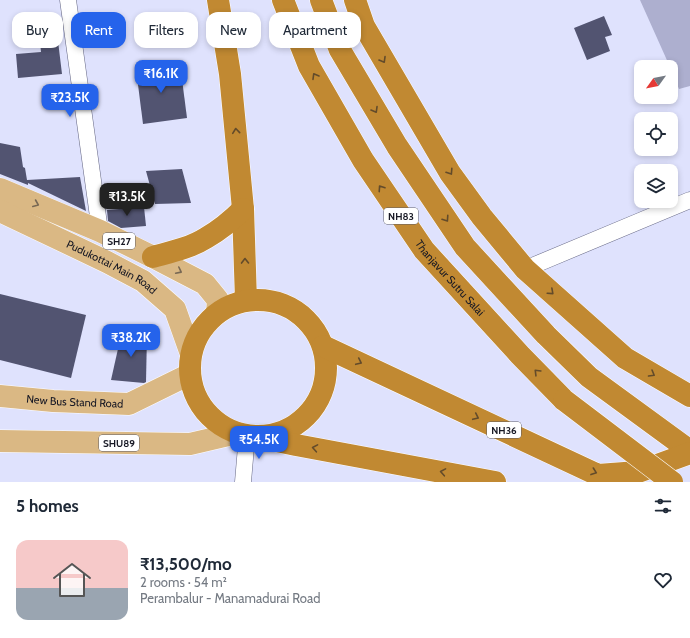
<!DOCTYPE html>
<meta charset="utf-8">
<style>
body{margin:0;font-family:Cabin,sans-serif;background:#f6f6f7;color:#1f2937;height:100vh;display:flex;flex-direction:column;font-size:15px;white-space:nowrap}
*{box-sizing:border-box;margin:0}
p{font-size:13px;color:#747a83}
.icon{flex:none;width:22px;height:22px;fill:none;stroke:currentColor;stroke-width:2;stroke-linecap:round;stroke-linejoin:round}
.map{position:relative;height:482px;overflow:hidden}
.details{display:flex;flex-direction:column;background:#fff;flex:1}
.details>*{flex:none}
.guide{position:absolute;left:12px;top:12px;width:400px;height:36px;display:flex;gap:8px}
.needle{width:26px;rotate:237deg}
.buttons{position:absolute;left:634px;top:60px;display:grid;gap:8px}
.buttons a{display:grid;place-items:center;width:44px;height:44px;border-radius:8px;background:#fff;box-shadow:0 2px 6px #0003;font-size:20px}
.price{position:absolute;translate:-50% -34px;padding:0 9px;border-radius:8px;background:#2563eb;color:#fff;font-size:13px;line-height:26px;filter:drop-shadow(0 1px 2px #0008)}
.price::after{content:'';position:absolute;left:50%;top:24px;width:12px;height:9px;margin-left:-6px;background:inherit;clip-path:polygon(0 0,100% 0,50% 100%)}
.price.selected{background:#222;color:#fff}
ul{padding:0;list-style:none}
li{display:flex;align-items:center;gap:12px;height:100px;padding:0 16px}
li span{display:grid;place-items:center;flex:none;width:112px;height:80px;border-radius:12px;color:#555}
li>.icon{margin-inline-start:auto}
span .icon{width:48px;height:48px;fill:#fffc;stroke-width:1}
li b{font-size:17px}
h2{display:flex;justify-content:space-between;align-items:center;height:48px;padding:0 16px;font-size:17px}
.chip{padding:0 14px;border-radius:12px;background:#fff;box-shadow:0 2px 6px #0003;font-size:14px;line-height:36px}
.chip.selected{background:#2563eb;color:#fff}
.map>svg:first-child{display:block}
.water{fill:#adafcf}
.building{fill:#525471}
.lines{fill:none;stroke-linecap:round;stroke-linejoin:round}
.street-casing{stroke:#656784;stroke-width:17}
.primary-casing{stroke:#fff;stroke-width:23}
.highway-casing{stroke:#fff;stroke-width:23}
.street{stroke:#fff;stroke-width:16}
.primary{stroke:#dab884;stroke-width:22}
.highway{stroke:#c18932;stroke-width:22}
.highway-bridge-casing{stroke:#fff;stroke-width:23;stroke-linecap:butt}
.highway-bridge{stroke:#c18932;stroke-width:22}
.oneway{stroke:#634b2a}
.oneway2{stroke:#786854}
.labels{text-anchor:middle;stroke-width:4;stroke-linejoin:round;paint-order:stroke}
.shield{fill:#fff;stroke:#5d5d66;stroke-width:1}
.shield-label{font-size:10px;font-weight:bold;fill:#171824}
.street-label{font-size:11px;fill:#171824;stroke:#fff}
</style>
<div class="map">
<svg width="690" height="482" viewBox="0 0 690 482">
<rect width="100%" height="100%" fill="#dfe2fd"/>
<path class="water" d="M 640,0 L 690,0 L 690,86 L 679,89 L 671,70 L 671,67 L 670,67 Z"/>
<g class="building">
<path d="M 604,16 L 612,35 L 605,37 L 610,51 L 587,60 L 574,28 Z"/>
<path d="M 58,41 L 62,74 L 18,78 L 16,54 L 41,52 L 40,42 Z"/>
<path d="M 180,64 L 187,118 L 143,124 L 136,69 Z"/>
<path d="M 0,143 L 20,147 L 23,167 L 25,168 L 27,180 L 80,177 L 86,211 L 28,183 L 28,185 L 0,174 Z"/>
<path d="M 182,169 L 191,203 L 155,204 L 146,171 Z"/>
<path d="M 144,207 L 146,226 L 121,228 L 108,221 L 107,210 Z"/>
<path d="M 0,294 L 86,315 L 71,378 L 0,360 Z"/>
<path d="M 122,331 L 147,334 L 146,382 L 144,383 L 111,380 Z"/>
</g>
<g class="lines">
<g class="street-casing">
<g id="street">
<path d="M 68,0 L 100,231"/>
<path d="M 525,269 L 690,200"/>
<path d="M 243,482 L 247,435"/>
</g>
</g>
<g class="primary-casing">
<g id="primary">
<path d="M 0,189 L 100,231 L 153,257 L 205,284 L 218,300 L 217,313"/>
<path id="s1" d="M 0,211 L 107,262 L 143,281 L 175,309 L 191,354"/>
<path id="s2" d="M 0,396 L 53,401 L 129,404 L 190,374"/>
<path d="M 0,441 L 190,444 L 237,433"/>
</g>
</g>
<g class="highway-casing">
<g id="highway">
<path d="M 218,0 L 230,74 L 243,209 L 246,300"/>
<path id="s3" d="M 283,0 L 309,66 L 363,160 L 424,250 L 520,355 L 564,400"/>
<path d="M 321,0 L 340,50 L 397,146 L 465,247 L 546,335 L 589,377 L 690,451"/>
<path d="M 355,0 L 364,26 L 450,173 L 482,217 L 525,269 L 625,358 L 690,396"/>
<path d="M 153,257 C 171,252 190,248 206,238 C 220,230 232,220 243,209"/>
<circle cx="258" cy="368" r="68"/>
<path d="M 323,346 L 598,475 L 638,472 L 690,453"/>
<path d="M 263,438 L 296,445 L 495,482"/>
</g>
</g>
<use href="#street" class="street"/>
<use href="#primary" class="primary"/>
<use href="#highway" class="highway"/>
<g class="highway-bridge-casing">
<path id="highway-bridge" d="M 564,400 L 672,482"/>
</g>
<use href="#highway-bridge" class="highway-bridge"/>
</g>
<defs><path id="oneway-chevron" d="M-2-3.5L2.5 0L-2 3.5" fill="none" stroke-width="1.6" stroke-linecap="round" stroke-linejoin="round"/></defs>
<g class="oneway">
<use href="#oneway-chevron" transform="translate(383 60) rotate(60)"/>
<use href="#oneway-chevron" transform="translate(315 76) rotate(-120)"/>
<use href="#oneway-chevron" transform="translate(375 110) rotate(60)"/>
<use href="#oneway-chevron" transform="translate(236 131) rotate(-96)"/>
<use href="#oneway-chevron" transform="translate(450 172) rotate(57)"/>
<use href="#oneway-chevron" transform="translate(381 188) rotate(-124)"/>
<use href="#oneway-chevron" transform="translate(446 219) rotate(56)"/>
<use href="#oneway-chevron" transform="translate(245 261) rotate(-91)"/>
<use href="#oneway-chevron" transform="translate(551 292) rotate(42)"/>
<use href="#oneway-chevron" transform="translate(359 362) rotate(25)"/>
<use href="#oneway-chevron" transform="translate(537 372) rotate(-135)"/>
<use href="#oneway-chevron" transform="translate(652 374) rotate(30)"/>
<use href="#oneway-chevron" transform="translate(476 417) rotate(25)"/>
<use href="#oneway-chevron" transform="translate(315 448) rotate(-170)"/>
<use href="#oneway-chevron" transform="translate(443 472) rotate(-170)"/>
<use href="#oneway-chevron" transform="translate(594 472) rotate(20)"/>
</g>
<g class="oneway2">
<use href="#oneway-chevron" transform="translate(36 204) rotate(23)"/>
<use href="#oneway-chevron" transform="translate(179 271) rotate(27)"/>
</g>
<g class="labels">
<g class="shield">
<rect x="384" y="208" width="34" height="16" rx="3"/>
<rect x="103" y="233" width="32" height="16" rx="3"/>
<rect x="487" y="422" width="34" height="16" rx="3"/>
<rect x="99" y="435" width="40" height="16" rx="3"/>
</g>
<g class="shield-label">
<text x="401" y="220">NH83</text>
<text x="119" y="245">SH27</text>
<text x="504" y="434">NH36</text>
<text x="119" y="447">SHU89</text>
</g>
<g class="street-label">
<text dy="4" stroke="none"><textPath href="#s1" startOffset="125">Pudukottai Main Road</textPath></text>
<text dy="4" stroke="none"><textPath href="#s3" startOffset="326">Thanjavur Sutru Salai</textPath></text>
<text dy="4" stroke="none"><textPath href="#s2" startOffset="75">New Bus Stand Road</textPath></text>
</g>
</g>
</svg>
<div class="buttons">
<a><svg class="needle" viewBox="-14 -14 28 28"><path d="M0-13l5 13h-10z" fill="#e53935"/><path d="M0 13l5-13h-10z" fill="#747a83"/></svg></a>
<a><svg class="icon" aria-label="locate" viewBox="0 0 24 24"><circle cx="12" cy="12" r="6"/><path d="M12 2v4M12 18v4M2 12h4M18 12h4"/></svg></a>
<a><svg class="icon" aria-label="layers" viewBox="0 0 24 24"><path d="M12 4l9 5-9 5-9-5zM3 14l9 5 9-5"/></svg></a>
</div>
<b class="price" style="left:161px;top:94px">₹16.1K</b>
<b class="price" style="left:70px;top:118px">₹23.5K</b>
<b class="price selected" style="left:127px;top:217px">₹13.5K</b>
<b class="price" style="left:131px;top:358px">₹38.2K</b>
<b class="price" style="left:259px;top:460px">₹54.5K</b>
<div class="guide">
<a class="chip">Buy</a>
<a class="chip selected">Rent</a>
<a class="chip">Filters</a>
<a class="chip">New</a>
<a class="chip">Apartment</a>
</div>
</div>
<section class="details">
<h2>5 homes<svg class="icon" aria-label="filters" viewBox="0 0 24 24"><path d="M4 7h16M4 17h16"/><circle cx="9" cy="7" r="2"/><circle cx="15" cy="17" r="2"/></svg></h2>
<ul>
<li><span style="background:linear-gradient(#f6c9c9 60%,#9aa5b1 0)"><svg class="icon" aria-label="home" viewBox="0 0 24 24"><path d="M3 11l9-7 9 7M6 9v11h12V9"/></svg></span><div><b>₹13,500/mo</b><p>2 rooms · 54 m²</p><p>Perambalur - Manamadurai Road</p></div><svg class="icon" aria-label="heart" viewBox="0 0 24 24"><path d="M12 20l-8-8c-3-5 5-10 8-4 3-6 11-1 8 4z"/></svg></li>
</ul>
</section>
